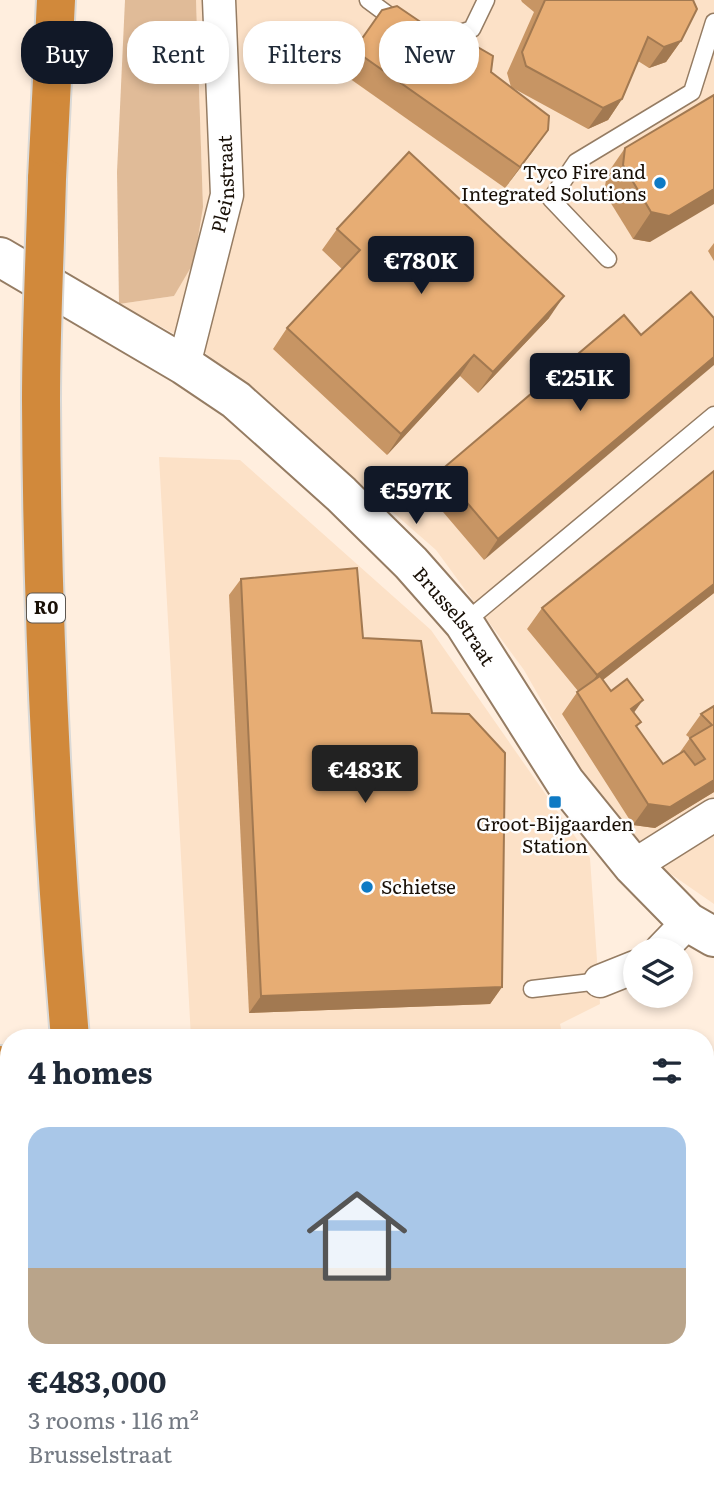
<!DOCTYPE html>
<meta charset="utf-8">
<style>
body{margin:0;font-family:Literata,serif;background:#f2f2f3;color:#1f2937;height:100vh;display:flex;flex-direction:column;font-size:26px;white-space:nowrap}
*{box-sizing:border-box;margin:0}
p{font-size:23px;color:#747a83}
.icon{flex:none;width:38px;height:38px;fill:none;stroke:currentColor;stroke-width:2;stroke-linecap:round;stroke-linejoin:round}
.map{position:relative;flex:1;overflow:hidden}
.sheet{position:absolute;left:0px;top:1029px;width:714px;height:469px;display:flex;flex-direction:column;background:#fff;border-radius:28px 28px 0 0;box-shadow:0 4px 10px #0003}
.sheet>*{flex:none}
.banner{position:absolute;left:21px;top:21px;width:672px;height:63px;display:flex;gap:14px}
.buttons{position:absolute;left:623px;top:938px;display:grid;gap:14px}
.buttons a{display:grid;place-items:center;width:70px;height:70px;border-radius:50%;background:#fff;box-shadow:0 4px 10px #0003;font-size:35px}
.price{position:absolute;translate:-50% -60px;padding:0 16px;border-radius:7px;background:#111827;color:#fff;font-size:23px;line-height:46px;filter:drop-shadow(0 2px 4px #0008)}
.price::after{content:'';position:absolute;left:50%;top:42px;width:21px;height:16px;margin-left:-10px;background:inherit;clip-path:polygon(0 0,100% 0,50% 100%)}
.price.on{background:#222;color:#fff}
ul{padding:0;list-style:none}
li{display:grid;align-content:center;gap:14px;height:371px;padding:0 28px}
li+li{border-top:2px solid #e0e1e3}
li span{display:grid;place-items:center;height:217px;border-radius:21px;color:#555}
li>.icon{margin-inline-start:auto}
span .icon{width:126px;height:126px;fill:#fffc;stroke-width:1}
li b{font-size:30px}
h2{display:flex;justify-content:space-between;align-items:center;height:84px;padding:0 28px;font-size:30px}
.chip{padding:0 24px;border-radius:28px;background:#fff;box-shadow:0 4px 10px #0003;font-size:24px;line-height:63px}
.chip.on{background:#111827;color:#fff}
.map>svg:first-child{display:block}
.built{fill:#fce1c7}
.green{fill:#e0bb98}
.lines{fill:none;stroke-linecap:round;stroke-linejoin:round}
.service-casing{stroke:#957c63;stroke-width:19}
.minor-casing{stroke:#957c63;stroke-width:35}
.tertiary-casing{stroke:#957c63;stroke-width:42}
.motorway-casing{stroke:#dad9d7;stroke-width:42}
.service{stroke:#fff;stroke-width:16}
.minor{stroke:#fff;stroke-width:32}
.tertiary{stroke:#fff;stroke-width:38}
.motorway{stroke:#d1893b;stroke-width:38}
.rail{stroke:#685c51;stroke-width:5;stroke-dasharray:3.5 7;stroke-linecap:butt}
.motorway-bridge-casing{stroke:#dad9d7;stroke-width:42;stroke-linecap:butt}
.motorway-bridge{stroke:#d1893b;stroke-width:38}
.wall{fill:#c79564}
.shaded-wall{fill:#a27951}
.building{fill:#e7ad74;stroke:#a27951;stroke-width:2}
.poi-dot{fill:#0e7ac4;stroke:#fefefe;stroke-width:2.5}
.labels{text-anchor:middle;stroke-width:5;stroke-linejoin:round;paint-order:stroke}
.shield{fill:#fefefe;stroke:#5d5750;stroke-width:2}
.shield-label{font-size:18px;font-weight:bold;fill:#180f06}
.poi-label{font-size:19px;fill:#180f06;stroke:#fefefe;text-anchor:end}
.street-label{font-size:19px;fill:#180f06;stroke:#fefefe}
</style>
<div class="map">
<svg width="714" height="1498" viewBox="0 0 714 1498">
<rect width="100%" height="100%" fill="#ffeede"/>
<g class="built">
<path d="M 196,0 L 714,0 L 714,904 L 655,863 L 590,786 L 524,670 L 436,550 L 346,471 L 197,346 L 119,304 L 174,296 L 203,207 Z"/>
<path d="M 159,457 L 240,460 L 431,630 L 590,858 L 600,1004 L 560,1024 L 563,1038 L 191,1038 Z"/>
<path d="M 714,1133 L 714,1498 L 301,1498 L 296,1489 L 705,1489 L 705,1134 Z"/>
</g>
<path class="green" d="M 125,0 L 196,0 L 203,207 L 194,262 L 174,296 L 119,304 L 117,172 Z"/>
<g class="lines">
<g class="service-casing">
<g id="service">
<path d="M 368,0 L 399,23"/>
<path d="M 425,35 L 439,40 L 472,29 L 486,0"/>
<path d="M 608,259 L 551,199 L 576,162 L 692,92 L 714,22"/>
<path d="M 464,623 L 714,415"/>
<path d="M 532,989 L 600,981"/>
<path d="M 0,1362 L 9,1360"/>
<path d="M 196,1489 L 200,1498"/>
</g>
</g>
<g class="minor-casing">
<g id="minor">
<path id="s1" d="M 184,365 L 227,195 L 219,0"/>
<path d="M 633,866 L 714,815"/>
<path d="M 661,950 L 688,922"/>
<path d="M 600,981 L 635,967"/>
<path d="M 0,1271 L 9,1270"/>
<path d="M 276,1489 L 280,1498"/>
</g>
</g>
<g class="tertiary-casing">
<g id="tertiary">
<path id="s2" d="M 0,257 L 184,365 L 236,400 L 341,494 L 411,563 L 464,623 L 565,782 L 633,866 L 688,922 L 714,937"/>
</g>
</g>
<g class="motorway-casing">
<g id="motorway">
<path d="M 47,179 L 56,0"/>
<path d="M 0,1065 L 9,1175"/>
<path d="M 34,1489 L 34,1498"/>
<path d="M 108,1489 L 109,1498"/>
</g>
</g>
<use href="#service" class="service"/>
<use href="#minor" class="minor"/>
<use href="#tertiary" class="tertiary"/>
<use href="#motorway" class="motorway"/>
<g class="rail">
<path d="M 705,1101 L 714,1100"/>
<path d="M 705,1117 L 714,1115"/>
<path d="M 0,1209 L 9,1207"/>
<path d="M 0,1224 L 9,1223"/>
</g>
<g class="motorway-bridge-casing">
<path id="motorway-bridge" d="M 47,179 C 45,253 41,327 41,401 C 42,614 52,826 70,1038"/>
</g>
<use href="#motorway-bridge" class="motorway-bridge"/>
</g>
<g class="wall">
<path d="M 521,0 L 693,0 L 681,41 L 666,62 L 649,68 L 638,61 L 622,99 L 608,120 L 588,129 L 511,87 L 507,73 L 534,12 L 522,2 Z"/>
<path d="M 382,10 L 491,72 L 533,151 L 505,188 L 339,71 Z"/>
<path d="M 714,95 L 650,242 L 633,239 L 604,192 L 607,174 L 625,148 Z"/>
<path d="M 337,229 L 549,318 L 478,393 L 460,376 L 387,455 L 273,349 L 287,328 L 342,269 L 322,250 Z"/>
<path d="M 714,243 L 714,261 L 708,251 Z"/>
<path d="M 691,292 L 484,560 L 426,492 L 440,471 L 641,335 Z"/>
<path d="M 714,471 L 714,593 L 603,680 L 611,691 L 634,713 L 637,727 L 663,764 L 678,755 L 690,738 L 686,735 L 701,714 L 714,706 L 714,792 L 655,828 L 633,825 L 562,714 L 578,691 L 527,629 L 542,608 Z"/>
<path d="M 241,579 L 432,713 L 502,987 L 490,1004 L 249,1013 L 229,595 Z"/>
<path d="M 449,1489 L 701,1489 L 692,1490 L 693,1498 L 450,1498 Z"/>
</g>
<g class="shaded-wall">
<path d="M 681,41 L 666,62 L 649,68 L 664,47 Z"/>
<path d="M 622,99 L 608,120 L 588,129 L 603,108 Z"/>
<path d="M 548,130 L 533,151 L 505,188 L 520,167 Z"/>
<path d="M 714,189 L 714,204 L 650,242 L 633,239 L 651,212 Z"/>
<path d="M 564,296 L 549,318 L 478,393 L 493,372 Z"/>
<path d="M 474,355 L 460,376 L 387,455 L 401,434 Z"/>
<path d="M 714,357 L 714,365 L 484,560 L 498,539 Z"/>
<path d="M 714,584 L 714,593 L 582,696 L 597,675 Z"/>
<path d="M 643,700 L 628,721 L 631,709 Z"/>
<path d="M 714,780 L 714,792 L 655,828 L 633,825 L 648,804 Z"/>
<path d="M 502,987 L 490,1004 L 249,1013 L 261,996 Z"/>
<path d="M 714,1468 L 714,1488 L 705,1489 L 705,1470 Z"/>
</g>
<g class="building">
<path d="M 545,0 L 693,0 L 697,9 L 681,41 L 664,47 L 648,37 L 622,99 L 603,108 L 526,66 L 522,52 Z"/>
<path d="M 397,6 L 456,46 L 474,45 L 493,56 L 491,72 L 549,116 L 548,130 L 520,167 L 354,50 L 382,10 Z"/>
<path d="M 714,95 L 714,189 L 669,216 L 651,212 L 623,165 L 625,148 Z"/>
<path d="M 409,152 L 564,296 L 493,372 L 474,355 L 401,434 L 287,328 L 360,250 L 337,229 Z"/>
<path d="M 691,292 L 714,318 L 714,357 L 498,539 L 440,471 L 624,315 L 641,335 Z"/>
<path d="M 714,471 L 714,584 L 597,675 L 542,608 Z"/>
<path d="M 357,568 L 363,638 L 421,641 L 432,713 L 469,714 L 505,753 L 502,987 L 261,996 L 241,579 Z"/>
<path d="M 600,676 L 611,691 L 627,679 L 643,700 L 631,709 L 641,722 L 636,726 L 663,764 L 684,751 L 695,765 L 705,759 L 690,738 L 712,725 L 701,714 L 714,706 L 714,780 L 670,807 L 648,804 L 577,692 Z"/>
<path d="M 714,1146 L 714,1468 L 705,1470 L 705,1147 Z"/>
<path d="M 467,1489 L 692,1489 L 693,1498 L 469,1498 Z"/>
</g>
<g class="poi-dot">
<circle cx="660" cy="183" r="7"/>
<rect x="548" y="795" width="14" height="14" rx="3.5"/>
<circle cx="367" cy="887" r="7"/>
</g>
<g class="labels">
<rect class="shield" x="27" y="593.5" width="38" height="29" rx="5"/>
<g class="shield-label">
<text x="46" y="614">R0</text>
</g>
<g class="poi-label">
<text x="646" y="179">Tyco Fire and<tspan x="646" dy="22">Integrated Solutions</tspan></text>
<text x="555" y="831" text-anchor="middle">Groot-Bijgaarden<tspan x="555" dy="22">Station</tspan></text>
<text x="381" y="894" text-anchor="start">Schietse</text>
</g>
<g class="street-label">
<text dy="7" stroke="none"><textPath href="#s1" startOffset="186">Pleinstraat</textPath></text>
<text dy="7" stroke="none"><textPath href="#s2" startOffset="584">Brusselstraat</textPath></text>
</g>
</g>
</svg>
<div class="buttons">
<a><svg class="icon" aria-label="layers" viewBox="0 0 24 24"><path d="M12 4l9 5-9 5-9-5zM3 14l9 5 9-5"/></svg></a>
</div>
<b class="price" style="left:421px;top:296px">€780K</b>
<b class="price" style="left:580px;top:413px">€251K</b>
<b class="price" style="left:416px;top:526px">€597K</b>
<b class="price on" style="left:365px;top:805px">€483K</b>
<div class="banner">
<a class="chip on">Buy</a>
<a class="chip">Rent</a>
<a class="chip">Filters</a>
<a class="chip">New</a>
</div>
<section class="sheet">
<h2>4 homes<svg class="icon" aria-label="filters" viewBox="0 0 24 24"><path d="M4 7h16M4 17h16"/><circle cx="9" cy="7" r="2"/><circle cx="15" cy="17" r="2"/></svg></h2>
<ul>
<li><span style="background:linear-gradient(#a9c7e8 65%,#b9a48a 0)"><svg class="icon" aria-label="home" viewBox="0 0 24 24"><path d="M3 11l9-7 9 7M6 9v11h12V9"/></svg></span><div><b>€483,000</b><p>3 rooms · 116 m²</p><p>Brusselstraat</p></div></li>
</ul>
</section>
</div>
